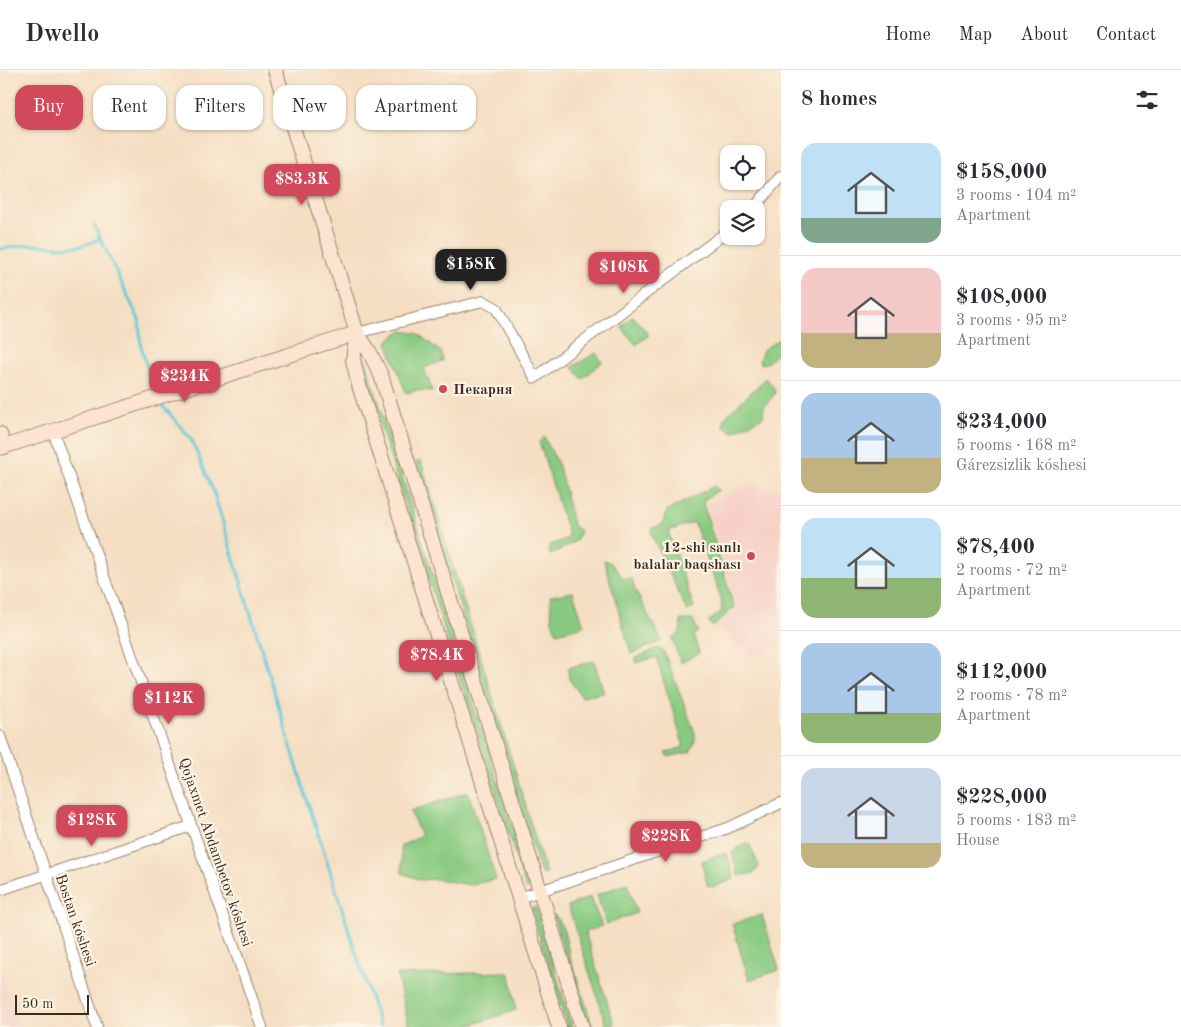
<!DOCTYPE html>
<meta charset="utf-8">
<style>
body{margin:0;font-family:"Old Standard TT",serif;background:#f2f2f3;color:#2b2b33;height:100vh;display:flex;flex-direction:column;font-size:19px;white-space:nowrap}
*{box-sizing:border-box;margin:0}
p{font-size:16px;color:#7c7c81}
.icon{flex:none;width:28px;height:28px;fill:none;stroke:currentColor;stroke-width:2;stroke-linecap:round;stroke-linejoin:round}
.map{position:relative;flex:1;overflow:hidden}
.side{display:flex;flex-direction:column;background:#fff;width:400px}
.side>*{flex:none}
.top-card{position:absolute;left:15px;top:15px;width:475px;height:45px;display:flex;gap:10px}
.buttons{position:absolute;left:720px;top:75px;display:grid;gap:10px}
.buttons a{display:grid;place-items:center;width:45px;height:45px;border-radius:10px;background:#fff;box-shadow:0 1px 4px #0004;font-size:25px}
.scale{position:absolute;left:15px;bottom:12px;width:74px;box-sizing:border-box;padding-left:5px;border:2px solid #3b2a1e;border-top:0;font-size:14px;line-height:18px;white-space:nowrap;color:#3b2a1e;-webkit-text-stroke:4px #fcf5e5;paint-order:stroke}
.price{position:absolute;translate:-50% -42px;padding:0 11px;border-radius:10px;background:#d1495b;color:#fff;font-size:16px;line-height:32px;filter:drop-shadow(0 1px 2px #0008)}
.price::after{content:'';position:absolute;left:50%;top:30px;width:15px;height:11px;margin-left:-8px;background:inherit;clip-path:polygon(0 0,100% 0,50% 100%)}
.price.current{background:#222;color:#fff}
ul{padding:0;list-style:none}
li{display:flex;align-items:center;gap:15px;height:125px;padding:0 20px}
li+li{border-top:1px solid #e1e1e2}
li span{display:grid;place-items:center;flex:none;width:140px;height:100px;border-radius:15px;color:#555}
li>.icon{margin-inline-start:auto}
span .icon{width:60px;height:60px;fill:#fffc;stroke-width:1}
li b{font-size:21px}
h2{display:flex;justify-content:space-between;align-items:center;height:60px;padding:0 20px;font-size:21px}
.chip{padding:0 18px;border-radius:15px;background:#fff;box-shadow:0 1px 4px #0004;font-size:18px;line-height:45px}
.chip.current{background:#d1495b;color:#fff}
header{display:flex;align-items:center;gap:30px;box-sizing:border-box;height:70px;padding:0 25px;background:#fff;border-bottom:1px solid #e1e1e2}
header strong{font-size:24px}
nav{display:flex;gap:28px;margin-inline-start:auto;font-size:18px}
main{display:flex;flex:1;min-height:0}
.map>svg:first-child{display:block}
.built{fill:#f7d1c7}
.green{fill:#89ca82;stroke:#627a50}
.lines{fill:none;stroke-linecap:round;stroke-linejoin:round}
.stream{stroke:#5bc7d5;stroke-width:3}
.street-casing{stroke:#988470;stroke-width:12}
.secondary-casing{stroke:#988470;stroke-width:16}
.street{stroke:#fff;stroke-width:10}
.secondary{stroke:#fde4d1;stroke-width:14}
.poi-dot{fill:#d1495b;stroke:#fcf5e5;stroke-width:2}
.labels{text-anchor:middle;stroke-width:4.5;stroke-linejoin:round;paint-order:stroke}
.poi-label{font-size:15px;font-weight:bold;fill:#3b2a1e;stroke:#fcf5e5;text-anchor:start}
.street-label{font-size:15px;fill:#3b2a1e;stroke:#fcf5e5}
</style>
<header>
<strong>Dwello</strong>
<nav><a>Home</a><a>Map</a><a>About</a><a>Contact</a></nav>
</header>
<main>
<div class="map">
<svg width="781" height="957" viewBox="0 0 781 957">
<rect width="100%" height="100%" fill="#fcf5e5"/>
<filter id="ink" filterUnits="userSpaceOnUse"><feTurbulence type="fractalNoise" baseFrequency=".02" numOctaves="2"/><feDisplacementMap in="SourceGraphic" scale="10" xChannelSelector="R" yChannelSelector="G"/><feConvolveMatrix kernelMatrix="1 2 1 2 8 2 1 2 1" color-interpolation-filters="sRGB"/></filter>
<filter id="wash" filterUnits="userSpaceOnUse"><feTurbulence type="fractalNoise" baseFrequency=".0096" numOctaves="4" result="noise"/><feDisplacementMap in="SourceGraphic" scale="20" xChannelSelector="R" yChannelSelector="G"/><feGaussianBlur stdDeviation="1.12" result="paint"/><feColorMatrix in="noise" values="0 0 0 0 0 0 0 0 0 0 0 0 0 0 0 0 0 1.4 0 .05"/><feComposite in="paint" operator="in"/></filter>
<g filter="url(#wash)">
<rect width="100%" height="100%" fill="#f5dec2"/>
<g class="built">
<path d="M 751,415 L 781,419 L 781,577 L 753,588 L 717,557 L 737,537 L 706,434 Z"/>
<path d="M 0,896 L 20,957 L 0,957 Z"/>
</g>
<g class="green">
<path d="M 633,246 L 649,265 L 636,275 L 621,257 Z"/>
<path d="M 400,261 L 417,263 L 441,282 L 443,291 L 424,298 L 432,321 L 417,320 L 406,323 L 387,272 Z"/>
<path d="M 779,269 L 781,270 L 781,280 L 768,292 L 762,294 L 759,291 L 763,280 Z"/>
<path d="M 596,283 L 602,292 L 583,309 L 572,297 Z"/>
<path d="M 365,289 L 531,817 L 526,819 L 360,291 Z"/>
<path d="M 766,308 L 774,318 L 775,324 L 764,336 L 763,347 L 733,362 L 724,356 L 724,348 Z"/>
<path d="M 544,367 L 559,396 L 573,455 L 580,461 L 576,471 L 551,485 L 548,480 L 550,475 L 568,468 L 568,463 L 539,372 Z"/>
<path d="M 421,391 L 546,803 L 541,804 L 416,392 Z"/>
<path d="M 714,416 L 719,420 L 705,429 L 703,433 L 734,537 L 713,557 L 708,552 L 722,541 L 721,528 L 694,452 L 668,461 L 694,538 L 687,541 L 651,463 L 652,458 L 662,455 L 667,441 Z"/>
<path d="M 604,490 L 611,493 L 624,509 L 632,509 L 635,520 L 662,571 L 631,584 Z"/>
<path d="M 573,522 L 584,556 L 557,563 L 552,551 L 550,526 Z"/>
<path d="M 681,550 L 693,550 L 698,561 L 694,566 L 699,583 L 681,593 L 672,568 L 680,563 Z"/>
<path d="M 658,578 L 664,582 L 695,663 L 695,672 L 690,682 L 668,687 L 665,683 L 684,677 L 656,587 L 636,593 L 636,588 Z"/>
<path d="M 594,591 L 604,623 L 582,627 L 569,609 L 568,598 Z"/>
<path d="M 468,722 L 496,809 L 470,815 L 437,809 L 421,810 L 402,803 L 401,776 L 421,766 L 410,741 Z"/>
<path d="M 745,773 L 750,775 L 759,797 L 754,803 L 738,806 L 732,783 Z"/>
<path d="M 727,784 L 734,809 L 713,817 L 707,815 L 702,791 L 717,785 Z"/>
<path d="M 627,813 L 637,843 L 606,854 L 597,825 Z"/>
<path d="M 590,827 L 602,856 L 585,862 L 614,954 L 607,957 L 568,836 Z"/>
<path d="M 536,837 L 572,957 L 567,957 L 531,838 Z"/>
<path d="M 553,845 L 556,846 L 564,861 L 570,887 L 593,957 L 587,957 Z"/>
<path d="M 762,845 L 779,900 L 749,910 L 732,854 Z"/>
<path d="M 505,902 L 510,904 L 516,940 L 465,957 L 409,957 L 397,905 Z"/>
</g>
<g class="lines">
<g class="stream">
<path d="M 94,155 L 139,250 L 141,275 L 152,316"/>
<path d="M 0,179 C 9,178 18,176 27,175 C 56,174 73,184 100,168"/>
<path d="M 163,336 L 191,369 L 213,420 L 305,723 L 380,957"/>
</g>
</g>
</g>
<g filter="url(#ink)">
<g class="lines">
<g class="street-casing">
<g id="street">
<path d="M 753,139 L 781,106"/>
<path d="M 357,263 L 483,231 L 496,238 L 535,308 L 729,160"/>
<path d="M 53,361 L 262,957"/>
<path d="M 0,666 L 97,957"/>
<path d="M 0,820 L 191,756"/>
<path d="M 519,828 L 728,758 L 781,733"/>
</g>
</g>
<g class="secondary-casing">
<g id="secondary">
<path d="M 275,0 L 357,263 L 369,281 L 381,305 L 582,957"/>
<path d="M 357,263 L 353,290 L 359,315 L 559,957"/>
<path d="M 0,364 L 4,377"/>
<path d="M 0,378 L 357,263"/>
</g>
</g>
<use href="#street" class="street"/>
<use href="#secondary" class="secondary"/>
</g>
</g>
<g class="poi-dot">
<circle cx="443" cy="319" r="5"/>
<circle cx="751" cy="486" r="5"/>
</g>
<g class="labels">
<g class="poi-label">
<text x="453" y="324">Пекарня</text>
<text x="741" y="482" text-anchor="end">12-shi sanlı<tspan x="741" dy="17">balalar baqshası</tspan></text>
</g>
<g class="street-label">
<text transform="translate(216 782) rotate(71)" y="5">Qojaxmet Abdambetov kóshesi</text>
<text transform="translate(76 850) rotate(71)" y="5">Bostan kóshesi</text>
</g>
</g>
</svg>
<div class="buttons">
<a><svg class="icon" aria-label="locate" viewBox="0 0 24 24"><circle cx="12" cy="12" r="6"/><path d="M12 2v4M12 18v4M2 12h4M18 12h4"/></svg></a>
<a><svg class="icon" aria-label="layers" viewBox="0 0 24 24"><path d="M12 4l9 5-9 5-9-5zM3 14l9 5 9-5"/></svg></a>
</div>
<div class="scale">50 m</div>
<b class="price" style="left:302px;top:136px">$83.3K</b>
<b class="price current" style="left:471px;top:221px">$158K</b>
<b class="price" style="left:624px;top:224px">$108K</b>
<b class="price" style="left:185px;top:333px">$234K</b>
<b class="price" style="left:437px;top:612px">$78.4K</b>
<b class="price" style="left:169px;top:655px">$112K</b>
<b class="price" style="left:92px;top:777px">$128K</b>
<b class="price" style="left:666px;top:793px">$228K</b>
<div class="top-card">
<a class="chip current">Buy</a>
<a class="chip">Rent</a>
<a class="chip">Filters</a>
<a class="chip">New</a>
<a class="chip">Apartment</a>
</div>
</div>
<section class="side">
<h2>8 homes<svg class="icon" aria-label="filters" viewBox="0 0 24 24"><path d="M4 7h16M4 17h16"/><circle cx="9" cy="7" r="2"/><circle cx="15" cy="17" r="2"/></svg></h2>
<ul>
<li><span style="background:linear-gradient(#bfe0f5 75%,#7fa58c 0)"><svg class="icon" aria-label="home" viewBox="0 0 24 24"><path d="M3 11l9-7 9 7M6 9v11h12V9"/></svg></span><div><b>$158,000</b><p>3 rooms · 104 m²</p><p>Apartment</p></div></li>
<li><span style="background:linear-gradient(#f6c9c9 65%,#c2b280 0)"><svg class="icon" aria-label="home" viewBox="0 0 24 24"><path d="M3 11l9-7 9 7M6 9v11h12V9"/></svg></span><div><b>$108,000</b><p>3 rooms · 95 m²</p><p>Apartment</p></div></li>
<li><span style="background:linear-gradient(#a9c7e8 65%,#c2b280 0)"><svg class="icon" aria-label="home" viewBox="0 0 24 24"><path d="M3 11l9-7 9 7M6 9v11h12V9"/></svg></span><div><b>$234,000</b><p>5 rooms · 168 m²</p><p>Gárezsizlik kóshesi</p></div></li>
<li><span style="background:linear-gradient(#bfe0f5 60%,#8fb573 0)"><svg class="icon" aria-label="home" viewBox="0 0 24 24"><path d="M3 11l9-7 9 7M6 9v11h12V9"/></svg></span><div><b>$78,400</b><p>2 rooms · 72 m²</p><p>Apartment</p></div></li>
<li><span style="background:linear-gradient(#a9c7e8 70%,#8fb573 0)"><svg class="icon" aria-label="home" viewBox="0 0 24 24"><path d="M3 11l9-7 9 7M6 9v11h12V9"/></svg></span><div><b>$112,000</b><p>2 rooms · 78 m²</p><p>Apartment</p></div></li>
<li><span style="background:linear-gradient(#c9d6e8 75%,#c2b280 0)"><svg class="icon" aria-label="home" viewBox="0 0 24 24"><path d="M3 11l9-7 9 7M6 9v11h12V9"/></svg></span><div><b>$228,000</b><p>5 rooms · 183 m²</p><p>House</p></div></li>
</ul>
</section>
</main>
